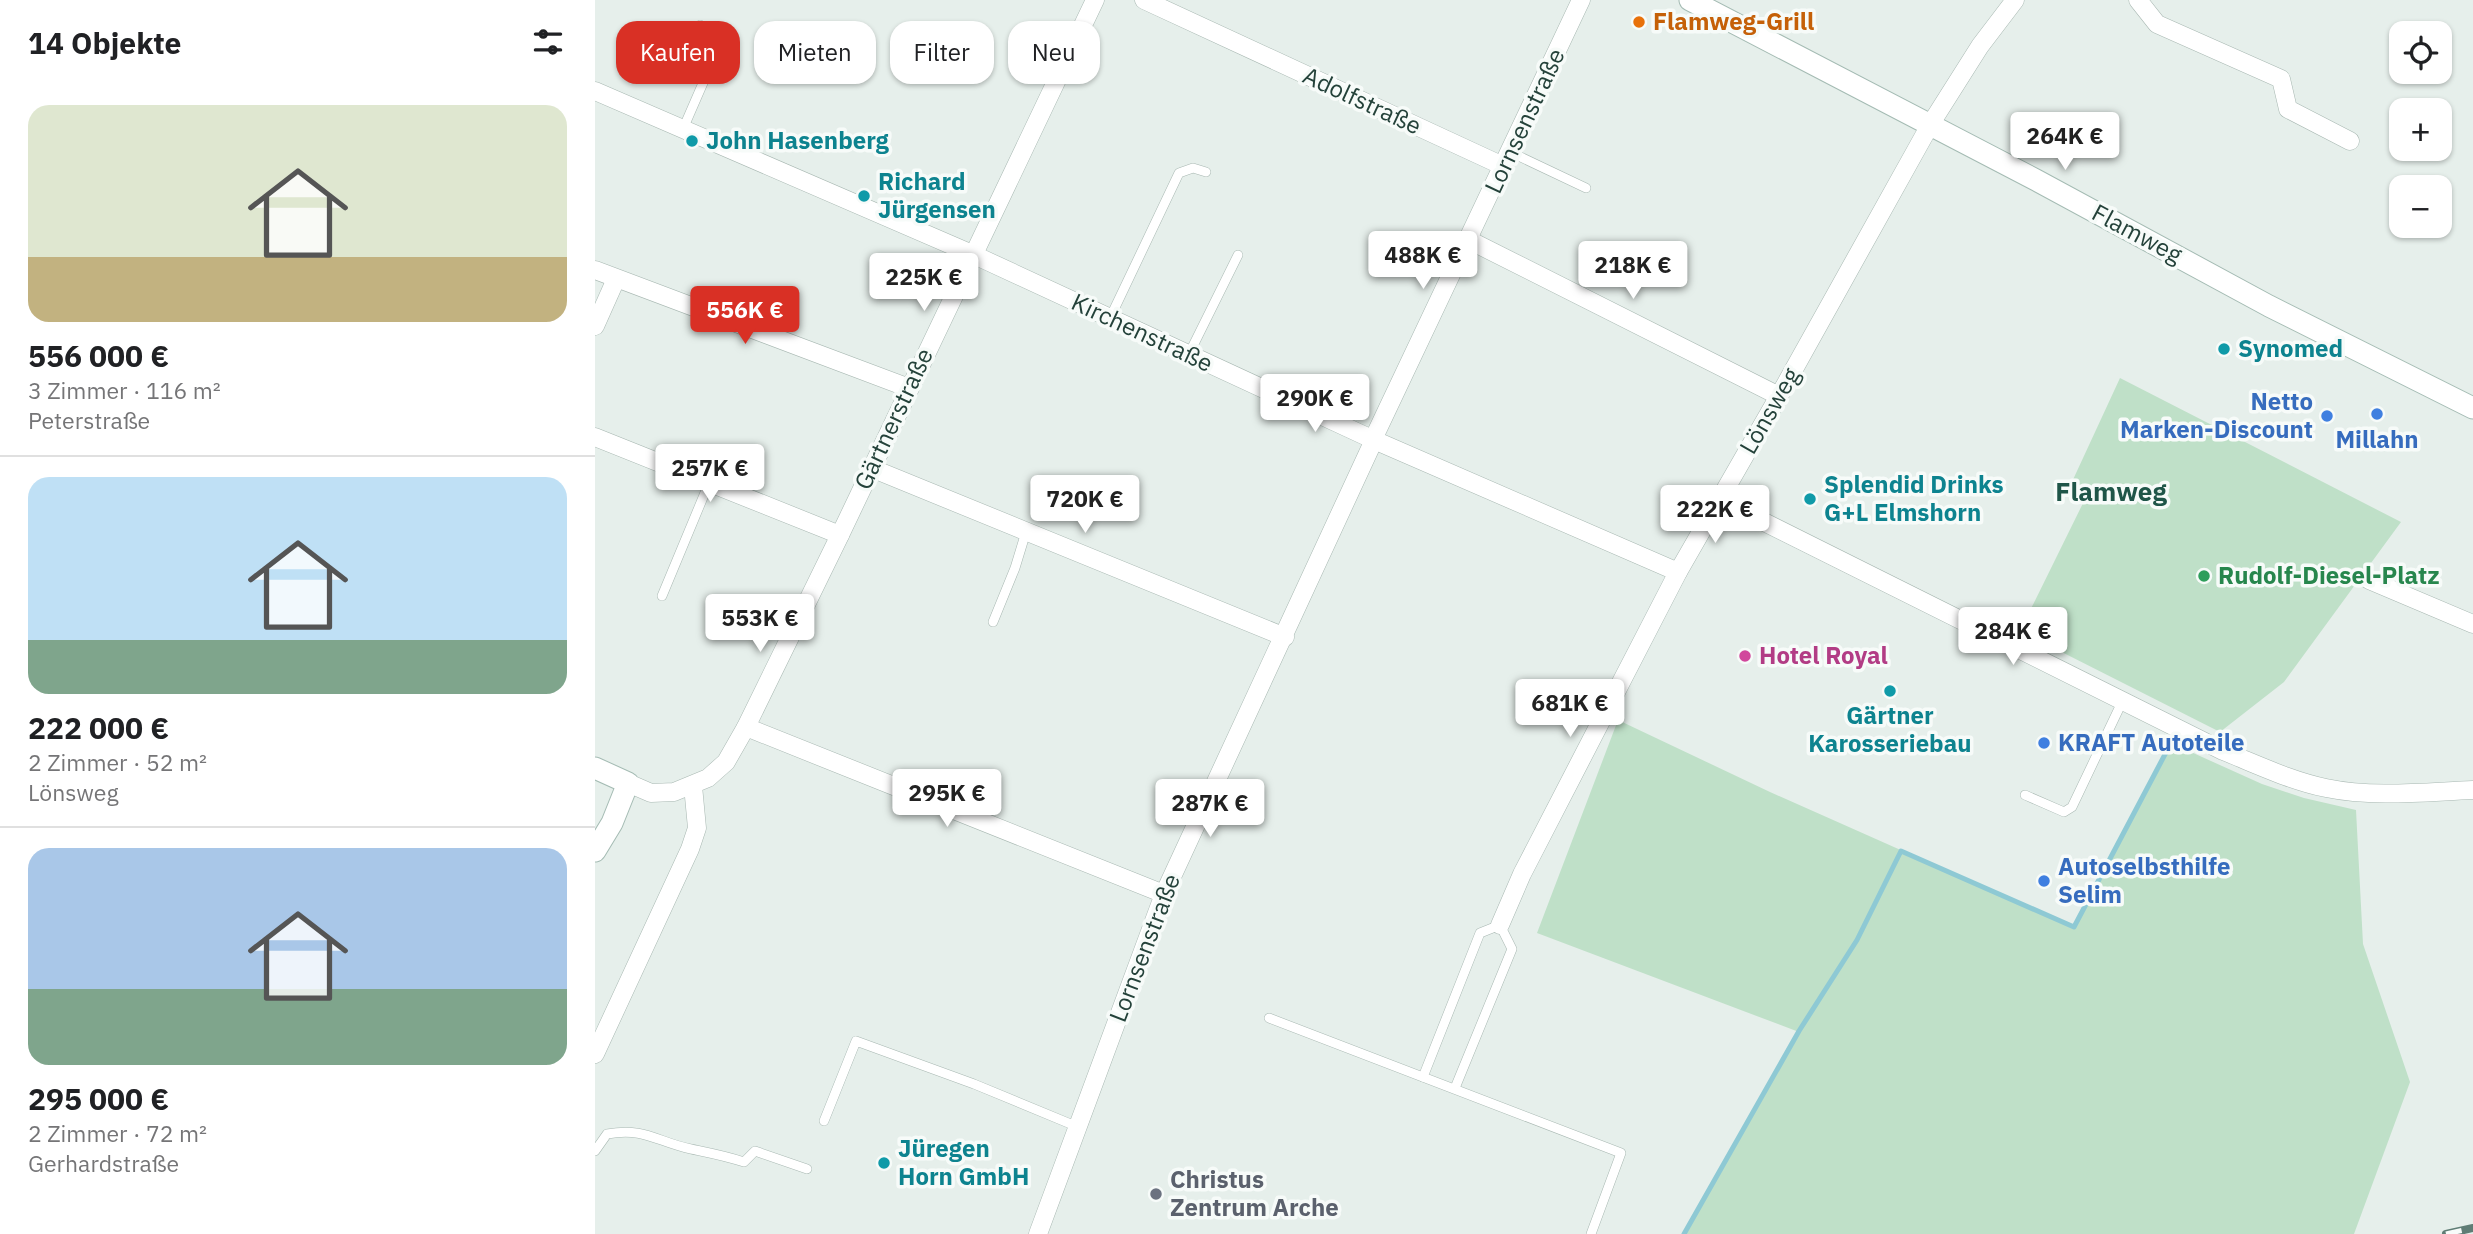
<!DOCTYPE html>
<html lang="de">
<meta charset="utf-8">
<style>
body{margin:0;font-family:"IBM Plex Sans",sans-serif;background:#f2f2f2;color:#202124;height:100vh;display:flex;flex-direction:column;font-size:26px;white-space:nowrap}
*{box-sizing:border-box;margin:0}
p{font-size:23px;color:#757577}
.icon{flex:none;width:38px;height:38px;fill:none;stroke:currentColor;stroke-width:2;stroke-linecap:round;stroke-linejoin:round}
.map{position:relative;flex:1;overflow:hidden}
.side{display:flex;flex-direction:column;background:#fff;width:595px}
.side>*{flex:none}
.guide{position:absolute;left:21px;top:21px;width:665px;height:63px;display:flex;gap:14px}
.tools{position:absolute;left:1794px;top:21px;display:grid;gap:14px}
.tools a{display:grid;place-items:center;width:63px;height:63px;border-radius:14px;background:#fff;box-shadow:0 2px 5px #0004;font-size:35px}
.price{position:absolute;translate:-50% -60px;padding:0 16px;border-radius:7px;background:#fff;color:#222;font-size:23px;line-height:46px;filter:drop-shadow(0 2px 4px #0008)}
.price::after{content:'';position:absolute;left:50%;top:42px;width:21px;height:16px;margin-left:-10px;background:inherit;clip-path:polygon(0 0,100% 0,50% 100%)}
.price.current{background:#d93025;color:#fff}
ul{padding:0;list-style:none}
li{display:grid;align-content:center;gap:14px;height:371px;padding:0 28px}
li+li{border-top:2px solid #e0e0e0}
li span{display:grid;place-items:center;height:217px;border-radius:21px;color:#555}
li>.icon{margin-inline-start:auto}
span .icon{width:126px;height:126px;fill:#fffc;stroke-width:1}
li b{font-size:30px}
h2{display:flex;justify-content:space-between;align-items:center;height:84px;padding:0 28px;font-size:30px}
.pill{padding:0 24px;border-radius:21px;background:#fff;box-shadow:0 2px 5px #0004;font-size:24px;line-height:63px}
.pill.current{background:#d93025;color:#fff}
main{display:flex;flex:1;min-height:0}
.map>svg:first-child{display:block}
.green{fill:#bfe0c8}
.lines{fill:none;stroke-linecap:round;stroke-linejoin:round}
.stream{stroke:#8ec9d4;stroke-width:5}
.lane-casing{stroke:#a8b8b2;stroke-width:10}
.street-casing{stroke:#a8b8b2;stroke-width:19}
.secondary-casing{stroke:#a4bbb3;stroke-width:23}
.lane{stroke:#fff;stroke-width:9}
.street{stroke:#fff;stroke-width:18}
.secondary{stroke:#fff;stroke-width:21}
.rail-casing{stroke:#5f7d75;stroke-width:8}
.rail{stroke:#f7fbf9;stroke-width:5;stroke-dasharray:16;stroke-linecap:butt}
.food-dot{fill:#e8710a;stroke:#f7fbf9;stroke-width:2.5}
.culture-dot{fill:#0f9aa8;stroke:#f7fbf9;stroke-width:2.5}
.shop-dot{fill:#3f7fe0;stroke:#f7fbf9;stroke-width:2.5}
.leisure-dot{fill:#2e9e5b;stroke:#f7fbf9;stroke-width:2.5}
.hotel-dot{fill:#d1479c;stroke:#f7fbf9;stroke-width:2.5}
.worship-dot{fill:#6b7280;stroke:#f7fbf9;stroke-width:2.5}
.labels{text-anchor:middle;stroke-width:7;stroke-linejoin:round;paint-order:stroke}
.food-label{font-size:24px;font-weight:bold;fill:#c56008;stroke:#f7fbf9;text-anchor:start}
.street-label{font-size:24px;fill:#24423a;stroke:#f7fbf9}
.culture-label{font-size:24px;font-weight:bold;fill:#0d838f;stroke:#f7fbf9;text-anchor:start}
.shop-label{font-size:24px;font-weight:bold;fill:#366cbe;stroke:#f7fbf9;text-anchor:start}
.leisure-label{font-size:24px;font-weight:bold;fill:#27864d;stroke:#f7fbf9;text-anchor:start}
.hotel-label{font-size:24px;font-weight:bold;fill:#b23c85;stroke:#f7fbf9;text-anchor:start}
.worship-label{font-size:24px;font-weight:bold;fill:#5b616d;stroke:#f7fbf9;text-anchor:start}
.neighbourhood-label{font-size:26px;font-weight:bold;fill:#1f5548;stroke:#f7fbf9}
</style>
<main>
<section class="side">
<h2>14 Objekte<svg class="icon" aria-label="filters" viewBox="0 0 24 24"><path d="M4 7h16M4 17h16"/><circle cx="9" cy="7" r="2"/><circle cx="15" cy="17" r="2"/></svg></h2>
<ul>
<li><span style="background:linear-gradient(#dfe7d0 70%,#c2b280 0)"><svg class="icon" aria-label="home" viewBox="0 0 24 24"><path d="M3 11l9-7 9 7M6 9v11h12V9"/></svg></span><div><b>556 000 €</b><p>3 Zimmer · 116 m²</p><p>Peterstraße</p></div></li>
<li><span style="background:linear-gradient(#bfe0f5 75%,#7fa58c 0)"><svg class="icon" aria-label="home" viewBox="0 0 24 24"><path d="M3 11l9-7 9 7M6 9v11h12V9"/></svg></span><div><b>222 000 €</b><p>2 Zimmer · 52 m²</p><p>Lönsweg</p></div></li>
<li><span style="background:linear-gradient(#a9c7e8 65%,#7fa58c 0)"><svg class="icon" aria-label="home" viewBox="0 0 24 24"><path d="M3 11l9-7 9 7M6 9v11h12V9"/></svg></span><div><b>295 000 €</b><p>2 Zimmer · 72 m²</p><p>Gerhardstraße</p></div></li>
</ul>
</section>
<div class="map">
<svg width="1878" height="1234" viewBox="0 0 1878 1234">
<rect width="100%" height="100%" fill="#e6efeb"/>
<g class="green">
<path d="M 1525,378 L 1806,522 L 1689,682 L 1625,732 L 1425,631 L 1493,493 L 1476,484 Z"/>
<path d="M 1023,720 L 1175,792 L 1479,927 L 1576,743 L 1667,784 L 1709,798 L 1761,810 L 1768,944 L 1815,1082 L 1759,1234 L 1089,1234 L 1204,1032 L 942,933 Z"/>
</g>
<g class="lines">
<path class="stream" d="M 1089,1234 L 1204,1031 L 1262,940 L 1306,851 L 1479,927 L 1576,743"/>
<g class="lane-casing">
<g id="lane">
<path d="M 88,129 L 128,37 L 105,25"/>
<path d="M 915,152 L 991,188"/>
<path d="M 515,318 L 584,173 L 598,168 L 611,172"/>
<path d="M 594,354 L 643,255"/>
<path d="M 67,596 L 114,483"/>
<path d="M 398,622 L 420,568 L 431,532"/>
<path d="M 1430,795 L 1469,812 L 1477,807 L 1528,700"/>
<path d="M 674,1018 L 1026,1153 L 996,1234"/>
<path d="M 828,1077 L 885,933 L 905,925 L 917,949 L 860,1088"/>
<path d="M 229,1121 L 261,1041 L 379,1084 L 483,1127"/>
<path d="M 0,1151 L 12,1134 C 50,1127 62,1142 96,1149 C 115,1153 131,1156 149,1162 L 160,1151 L 212,1169"/>
</g>
</g>
<g class="street-casing">
<g id="street">
<path d="M 549,0 L 908,166"/>
<path d="M 1543,0 L 1562,24 L 1686,79 L 1693,109 L 1755,141"/>
<path d="M 0,91 L 377,254 L 779,440 L 1083,572"/>
<path d="M 874,240 L 1184,396"/>
<path d="M 0,270 L 314,388"/>
<path d="M 0,326 L 21,279"/>
<path d="M 782,431 L 986,0"/>
<path d="M 0,437 L 245,535"/>
<path d="M 276,468 L 690,637"/>
<path d="M 1125,500 L 1628,751 C 1661,764 1696,781 1731,788 C 1779,798 1830,792 1878,790"/>
<path d="M 1774,580 L 1878,624"/>
<path d="M 151,727 L 569,894"/>
<path d="M 33,783 L 56,793 L 79,792 L 113,778 L 131,762 L 151,727 L 245,535 L 500,0"/>
<path d="M 905,925 L 927,874 L 1083,572 L 1184,396 L 1335,125 L 1385,46 L 1420,0"/>
<path d="M 0,1054 L 95,849 L 102,828 L 98,786"/>
<path d="M 443,1234 L 569,894 L 779,440"/>
</g>
</g>
<g class="secondary-casing">
<g id="secondary">
<path d="M 1095,0 L 1441,180 L 1674,306 L 1878,408"/>
<path d="M 0,768 L 33,783 L 17,823 L 0,851"/>
</g>
</g>
<use href="#lane" class="lane"/>
<use href="#street" class="street"/>
<use href="#secondary" class="secondary"/>
<g class="rail-casing">
<path id="rail" d="M 1851,1234 L 1878,1228"/>
</g>
<use href="#rail" class="rail"/>
</g>
<circle class="food-dot" cx="1044" cy="22" r="7"/>
<g class="culture-dot">
<circle cx="97" cy="141" r="7"/>
<circle cx="269" cy="196" r="7"/>
<circle cx="1629" cy="349" r="7"/>
<circle cx="1215" cy="499" r="7"/>
<circle cx="1295" cy="691" r="7"/>
<circle cx="289" cy="1163" r="7"/>
</g>
<g class="shop-dot">
<circle cx="1782" cy="414" r="7"/>
<circle cx="1732" cy="416" r="7"/>
<circle cx="1449" cy="743" r="7"/>
<circle cx="1449" cy="881" r="7"/>
</g>
<circle class="leisure-dot" cx="1609" cy="576" r="7"/>
<circle class="hotel-dot" cx="1150" cy="656" r="7"/>
<circle class="worship-dot" cx="561" cy="1194" r="7"/>
<g class="labels">
<g class="food-label">
<text x="1058" y="30">Flamweg-Grill</text>
</g>
<g class="street-label">
<text transform="translate(767 101) rotate(25)" y="8">Adolfstraße</text>
<text transform="translate(930 121) rotate(-65)" y="8">Lornsenstraße</text>
<text transform="translate(1542 234) rotate(28)" y="8">Flamweg</text>
<text transform="translate(547 333) rotate(25)" y="8">Kirchenstraße</text>
<text transform="translate(1175 411) rotate(-60)" y="8">Lönsweg</text>
<text transform="translate(299 419) rotate(-65)" y="8">Gärtnerstraße</text>
<text transform="translate(550 948) rotate(-69)" y="8">Lornsenstraße</text>
</g>
<g class="culture-label">
<text x="111" y="149">John Hasenberg</text>
<text x="283" y="190">Richard<tspan x="283" dy="28">Jürgensen</tspan></text>
<text x="1643" y="357">Synomed</text>
<text x="1229" y="493">Splendid Drinks<tspan x="1229" dy="28">G+L Elmshorn</tspan></text>
<text x="1295" y="724" text-anchor="middle">Gärtner<tspan x="1295" dy="28">Karosseriebau</tspan></text>
<text x="303" y="1157">Jüregen<tspan x="303" dy="28">Horn GmbH</tspan></text>
</g>
<g class="shop-label">
<text x="1718" y="410" text-anchor="end">Netto<tspan x="1718" dy="28">Marken-Discount</tspan></text>
<text x="1782" y="448" text-anchor="middle">Millahn</text>
<text x="1463" y="751">KRAFT Autoteile</text>
<text x="1463" y="875">Autoselbsthilfe<tspan x="1463" dy="28">Selim</tspan></text>
</g>
<g class="leisure-label">
<text x="1623" y="584">Rudolf-Diesel-Platz</text>
</g>
<g class="hotel-label">
<text x="1164" y="664">Hotel Royal</text>
</g>
<g class="worship-label">
<text x="575" y="1188">Christus<tspan x="575" dy="28">Zentrum Arche</tspan></text>
</g>
<g class="neighbourhood-label">
<text x="1516" y="501">Flamweg</text>
</g>
</g>
</svg>
<div class="tools">
<a><svg class="icon" aria-label="locate" viewBox="0 0 24 24"><circle cx="12" cy="12" r="6"/><path d="M12 2v4M12 18v4M2 12h4M18 12h4"/></svg></a>
<a>+</a>
<a>−</a>
</div>
<b class="price" style="left:1470px;top:172px">264K €</b>
<b class="price" style="left:828px;top:291px">488K €</b>
<b class="price" style="left:1038px;top:301px">218K €</b>
<b class="price" style="left:329px;top:313px">225K €</b>
<b class="price current" style="left:150px;top:346px">556K €</b>
<b class="price" style="left:720px;top:434px">290K €</b>
<b class="price" style="left:115px;top:504px">257K €</b>
<b class="price" style="left:490px;top:535px">720K €</b>
<b class="price" style="left:1120px;top:545px">222K €</b>
<b class="price" style="left:165px;top:654px">553K €</b>
<b class="price" style="left:1418px;top:667px">284K €</b>
<b class="price" style="left:975px;top:739px">681K €</b>
<b class="price" style="left:352px;top:829px">295K €</b>
<b class="price" style="left:615px;top:839px">287K €</b>
<div class="guide">
<a class="pill current">Kaufen</a>
<a class="pill">Mieten</a>
<a class="pill">Filter</a>
<a class="pill">Neu</a>
</div>
</div>
</main>
